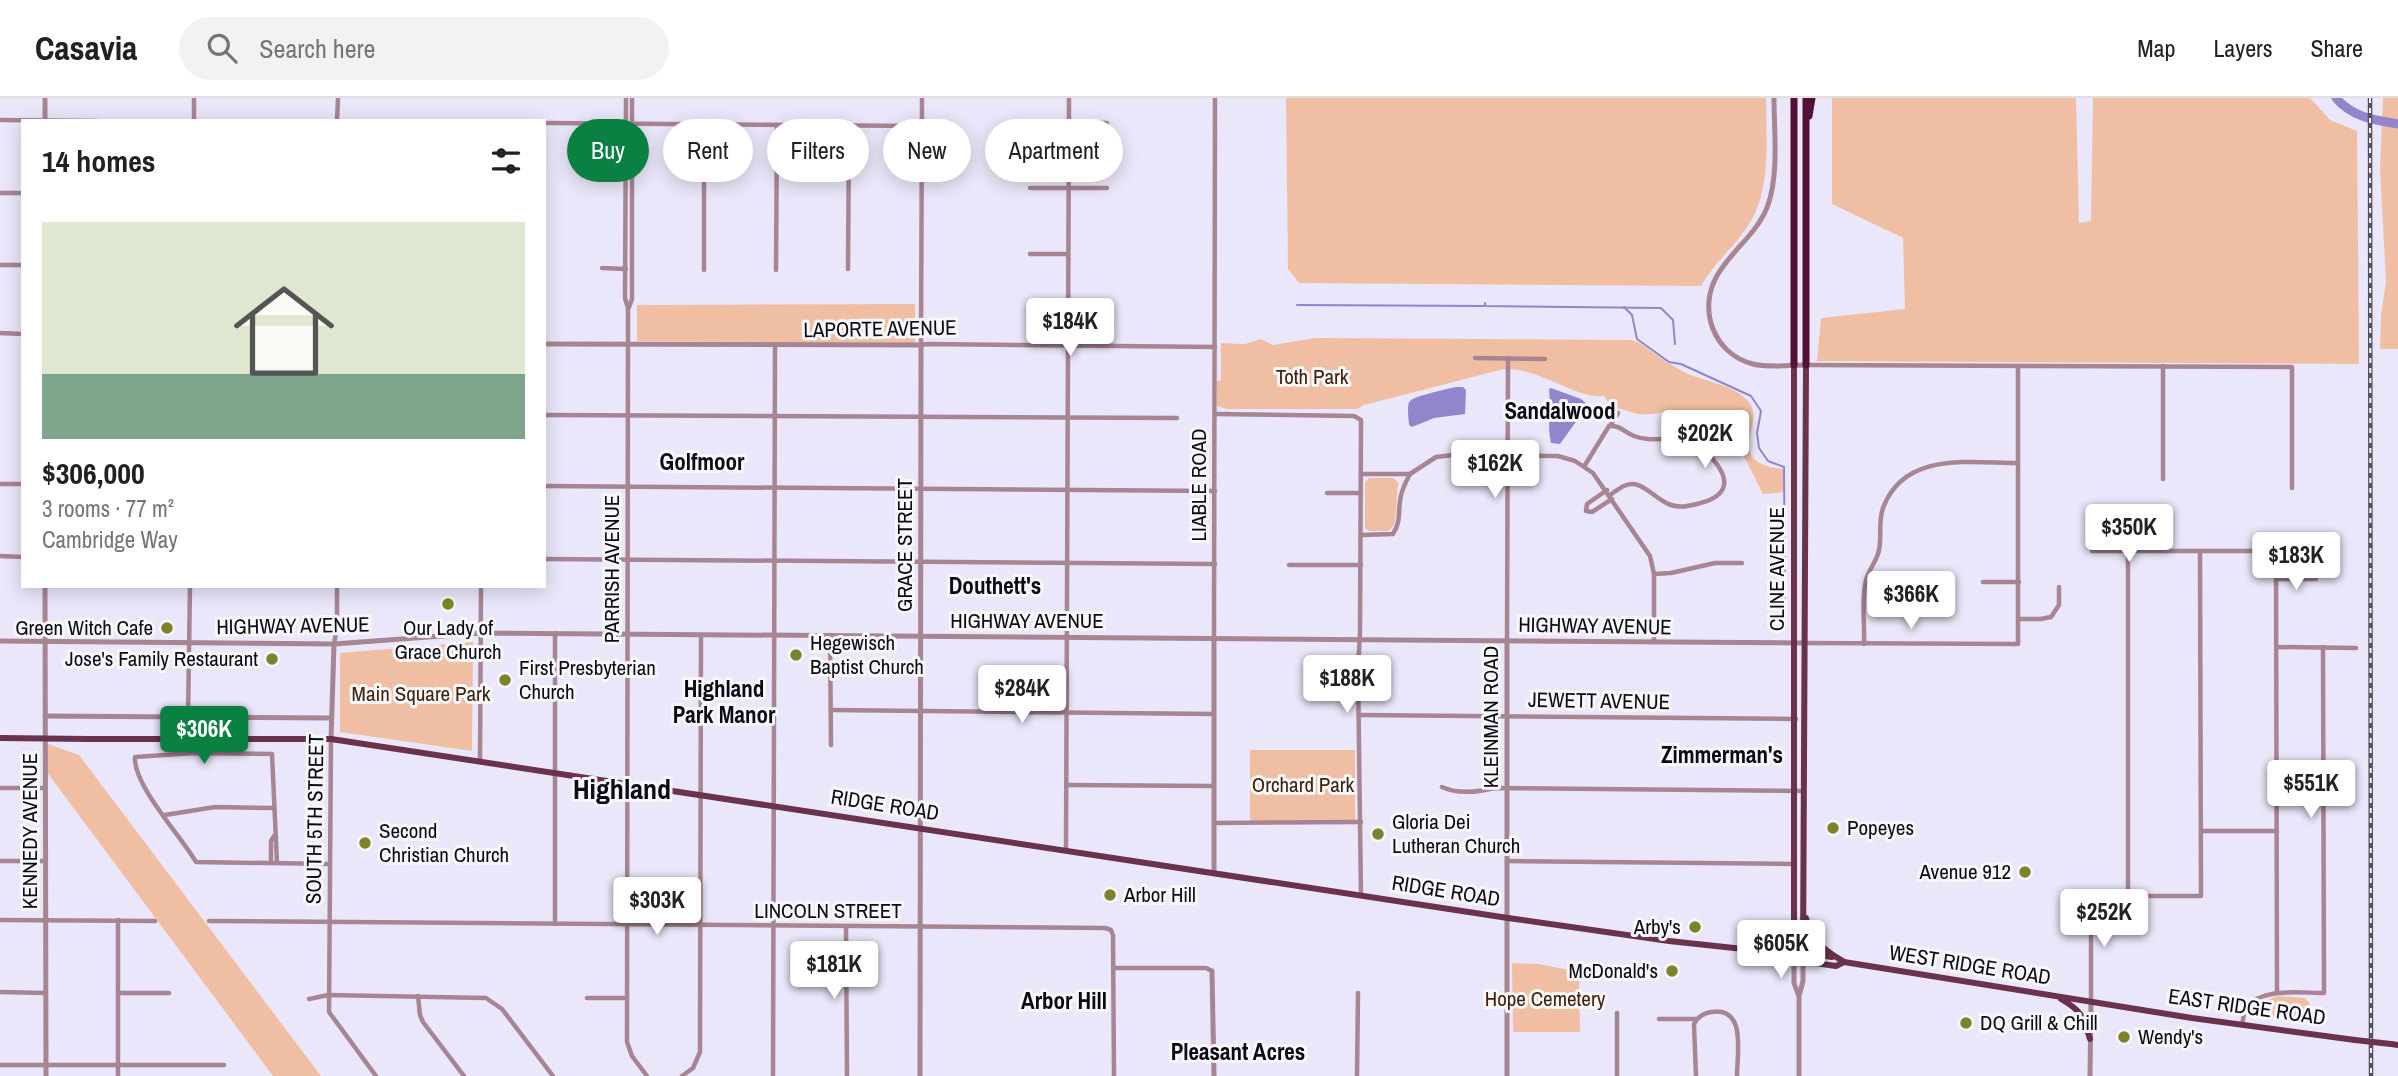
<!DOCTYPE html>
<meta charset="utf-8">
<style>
body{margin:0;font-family:"Archivo Narrow",sans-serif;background:#f2f2f2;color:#202124;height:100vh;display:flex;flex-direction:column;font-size:26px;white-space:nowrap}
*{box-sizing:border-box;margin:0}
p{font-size:23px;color:#757577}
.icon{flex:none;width:38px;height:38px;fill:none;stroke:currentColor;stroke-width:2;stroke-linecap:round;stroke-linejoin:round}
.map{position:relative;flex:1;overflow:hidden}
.drawer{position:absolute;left:21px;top:21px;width:525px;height:469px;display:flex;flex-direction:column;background:#fff;border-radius:0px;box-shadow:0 4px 18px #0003}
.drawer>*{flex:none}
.top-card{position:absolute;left:567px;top:21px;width:665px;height:63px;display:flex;gap:14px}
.price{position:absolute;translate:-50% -60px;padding:0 16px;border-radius:7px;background:#fff;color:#222;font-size:23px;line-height:46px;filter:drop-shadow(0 2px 4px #0008)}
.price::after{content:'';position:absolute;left:50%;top:42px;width:21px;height:16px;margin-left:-10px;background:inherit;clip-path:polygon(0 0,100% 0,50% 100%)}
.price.on{background:#0b8043;color:#fff}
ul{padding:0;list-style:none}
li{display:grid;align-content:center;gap:14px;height:371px;padding:0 21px}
li span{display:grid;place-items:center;height:217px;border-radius:0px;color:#555}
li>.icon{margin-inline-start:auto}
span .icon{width:126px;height:126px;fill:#fffc;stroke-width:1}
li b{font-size:30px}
h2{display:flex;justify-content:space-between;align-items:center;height:84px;padding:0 21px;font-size:30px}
.tag{padding:0 24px;border-radius:32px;background:#fff;box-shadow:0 4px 18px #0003;font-size:24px;line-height:63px}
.tag.on{background:#0b8043;color:#fff}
header{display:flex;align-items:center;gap:42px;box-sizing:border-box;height:98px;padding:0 35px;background:#fff;border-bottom:2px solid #e0e0e0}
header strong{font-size:33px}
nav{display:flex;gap:38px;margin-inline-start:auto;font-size:24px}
.search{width:490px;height:63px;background:#f2f2f2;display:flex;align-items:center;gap:18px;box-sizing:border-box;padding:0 24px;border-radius:38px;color:#757577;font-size:26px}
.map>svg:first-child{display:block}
.green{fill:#f0bfa3}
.water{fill:#9285cc}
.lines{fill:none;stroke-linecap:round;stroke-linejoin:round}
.stream{stroke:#9285cc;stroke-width:2}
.river{stroke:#9285cc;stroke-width:9}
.minor{stroke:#a88593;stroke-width:4.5}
.tertiary{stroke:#a88593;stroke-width:5}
.primary{stroke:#6b324d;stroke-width:6}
.motorway{stroke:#531135;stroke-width:7}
.rail-casing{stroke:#535060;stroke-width:4.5}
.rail{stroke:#f7f7f7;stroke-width:2;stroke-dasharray:5;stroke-linecap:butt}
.primary-bridge{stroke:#6b324d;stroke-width:6}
.poi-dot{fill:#7f822c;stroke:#f7f7f7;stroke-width:2.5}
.labels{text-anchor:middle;stroke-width:6;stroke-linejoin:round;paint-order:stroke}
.street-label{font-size:21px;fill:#0c0918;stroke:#f7f7f7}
.park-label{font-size:21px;fill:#3e210e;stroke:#f7f7f7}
.poi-label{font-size:21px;fill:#0c0918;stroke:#f7f7f7;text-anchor:start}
.neighbourhood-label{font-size:23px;font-weight:bold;fill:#0c0918;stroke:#f7f7f7}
.district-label{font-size:28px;font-weight:bold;fill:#0c0918;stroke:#f7f7f7}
</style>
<header>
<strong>Casavia</strong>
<div class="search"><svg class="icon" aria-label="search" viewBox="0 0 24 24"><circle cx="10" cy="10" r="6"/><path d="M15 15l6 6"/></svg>Search here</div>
<nav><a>Map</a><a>Layers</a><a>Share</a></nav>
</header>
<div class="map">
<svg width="2398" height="978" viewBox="0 0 2398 978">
<rect width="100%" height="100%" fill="#eae7fa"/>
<g class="green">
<path d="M 1286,0 L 1766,0 C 1766,42 1772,92 1748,128 C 1734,149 1714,165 1701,188 L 1299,185 L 1288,171 Z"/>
<path d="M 1832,0 L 2076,0 L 2079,125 L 2091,123 L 2093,0 L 2310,0 L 2330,22 L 2357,33 L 2359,266 L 1817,263 L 1821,220 L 1905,211 L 1903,140 L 1832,106 Z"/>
<path d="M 2383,0 L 2398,0 L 2398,251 L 2380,251 L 2381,217 L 2386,183 L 2380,71 Z"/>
<path d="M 915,206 L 915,245 L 637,243 L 637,207 Z"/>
<path d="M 1315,240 L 1631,242 L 1638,244 C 1653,254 1668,266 1684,274 C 1704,284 1733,286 1748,303 C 1768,326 1720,365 1784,371 L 1785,394 L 1763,396 C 1747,364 1728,315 1687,312 C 1671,311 1654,318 1638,316 C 1629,314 1622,310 1612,310 L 1604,298 C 1575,301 1541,270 1504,271 L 1364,307 L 1357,311 L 1227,311 L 1217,308 L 1217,283 L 1221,282 L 1221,245 L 1245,246 L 1261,241 L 1273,247 Z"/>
<path d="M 1369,380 L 1393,380 L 1398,384 L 1395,425 L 1389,433 L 1369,433 L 1365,430 L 1365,385 Z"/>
<path d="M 473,544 L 472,653 L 340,634 L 340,555 Z"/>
<path d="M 45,645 L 79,657 L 321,978 L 273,978 L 46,673 Z"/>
<path d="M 1250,652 L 1355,652 L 1355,722 L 1250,723 Z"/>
<path d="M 1512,865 L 1539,866 L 1579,874 L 1580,934 L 1513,934 Z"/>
<path d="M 2277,898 L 2305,900 L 2310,906 L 2310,922 L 2248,916 L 2251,908 Z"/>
</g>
<g class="water">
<path d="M 1456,289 L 1463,289 L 1466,292 L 1465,316 L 1434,320 L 1412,329 L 1409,327 C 1409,321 1406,307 1410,303 C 1414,298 1447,291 1456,289 Z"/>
<path d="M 1551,290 L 1581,301 L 1588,307 L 1560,346 L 1551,345 C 1547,327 1551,309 1549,291 Z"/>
</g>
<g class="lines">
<g class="stream">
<path d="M 1485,205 L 1485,208 L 1661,210 L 1673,222 L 1675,246"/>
<path d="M 1297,207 L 1484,208"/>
<path d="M 1624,209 L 1632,217 L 1637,241 L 1669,264 L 1681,266 L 1751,298 L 1761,313 L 1757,335 L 1759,350 L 1768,363 L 1784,369 L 1785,503"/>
</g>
<path class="river" d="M 2336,0 C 2352,19 2374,22 2398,26"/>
<g class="minor">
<path d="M 194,0 L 194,23"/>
<path d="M 626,0 L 625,200 L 628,210 L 627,944 L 632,958 L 647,978"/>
<path d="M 922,0 L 921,247 L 928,246 L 1215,249"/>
<path d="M 0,22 L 97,23"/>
<path d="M 337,23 L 338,0"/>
<path d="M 1031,24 L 1107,25"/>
<path d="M 544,25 L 922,28"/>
<path d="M 704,27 L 704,172"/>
<path d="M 1030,90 L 1107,90"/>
<path d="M 0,95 L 23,95"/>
<path d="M 1030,156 L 1068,156"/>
<path d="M 0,167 L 23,167"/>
<path d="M 602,170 L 626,171"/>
<path d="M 848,171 L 849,28"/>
<path d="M 776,172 L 777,27"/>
<path d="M 629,209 L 632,201 L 632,0"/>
<path d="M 0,235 L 23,236"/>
<path d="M 1475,260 L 1545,261"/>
<path d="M 1806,267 L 2292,269 L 2292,390"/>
<path d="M 2163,268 L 2163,381"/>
<path d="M 1215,316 L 1354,318 L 1361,322 L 1360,534 L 1358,572 L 1361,798"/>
<path d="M 544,317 L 1177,320"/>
<path d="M 1610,328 L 1618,315"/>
<path d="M 1585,367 L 1609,328 C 1620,327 1624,334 1634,338 C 1663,349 1679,327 1709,357 C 1731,380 1731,398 1697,406 C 1688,408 1680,410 1671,407 C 1657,403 1648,388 1634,386 C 1625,385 1617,392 1610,397"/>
<path d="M 1361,376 L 1410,376 L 1436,359 L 1453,357 L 1558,358 L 1575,363 L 1593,375 L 1650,458 L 1654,476 L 1654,544"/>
<path d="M 0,386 L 23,386"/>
<path d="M 544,388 L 1215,393"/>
<path d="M 1607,392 L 1587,406 L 1586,413 L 1592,414 L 1612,401"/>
<path d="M 1327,395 L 1361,395"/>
<path d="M 1362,437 L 1393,436 C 1401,423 1398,417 1400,403 C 1401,393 1405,385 1410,376"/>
<path d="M 2092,453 L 2276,453 L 2277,895"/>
<path d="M 2128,453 L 2128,798"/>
<path d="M 0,458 L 23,459"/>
<path d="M 544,461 L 1215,466"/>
<path d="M 1289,467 L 1361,467"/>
<path d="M 1654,476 L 1671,475 L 1715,465 L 1742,465"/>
<path d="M 2276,481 L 2316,481"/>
<path d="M 1983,484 L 2019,484"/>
<path d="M 2018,521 L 2041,521 L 2051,519 L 2059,507 L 2059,489"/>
<path d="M 555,535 L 555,826"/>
<path d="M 830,537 L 831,647"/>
<path d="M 1214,541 L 1215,0"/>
<path d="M 1507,543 L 1508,260"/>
<path d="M 1804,545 L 2018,546 L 2018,268"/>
<path d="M 334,546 L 337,529 L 337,488"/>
<path d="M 1864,546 C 1865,526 1861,501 1866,482 C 1869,471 1877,463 1879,452 C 1882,438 1878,424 1883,410 C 1904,353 1970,365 2018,365"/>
<path d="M 2277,549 L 2356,550"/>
<path d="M 831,612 L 1214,616"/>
<path d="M 1359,617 L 1796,621"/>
<path d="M 188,619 L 190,488"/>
<path d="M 331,641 L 329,914 L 376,978"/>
<path d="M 480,663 L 481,488"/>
<path d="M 1067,687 L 1214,688"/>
<path d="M 1442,689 C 1457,696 1478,694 1494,690 L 1804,693"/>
<path d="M 0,690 L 46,690"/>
<path d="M 165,717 L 215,709 L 273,710"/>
<path d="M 1214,725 L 1361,724"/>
<path d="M 2201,733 L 2277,733"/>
<path d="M 1066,752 L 1069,0"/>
<path d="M 0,763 L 46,763"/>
<path d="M 1507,763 L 1795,766"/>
<path d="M 271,765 L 271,743 L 274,738"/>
<path d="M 277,765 L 272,656 L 194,655 L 135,659 C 133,687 181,738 196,764 L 330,766"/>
<path d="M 0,822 L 155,823"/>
<path d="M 118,822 L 118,978"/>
<path d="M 209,823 L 1105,830 L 1111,832 L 1113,837 L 1114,978"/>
<path d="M 846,828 L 847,978"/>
<path d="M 1113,870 L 1206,870 L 1212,873"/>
<path d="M 0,894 L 45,895"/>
<path d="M 118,895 L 169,895"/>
<path d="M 418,898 L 420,917 L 423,924 L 464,978"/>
<path d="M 587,900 L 626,900"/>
<path d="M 309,901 L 328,897 L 486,900 L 502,911 L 553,978"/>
<path d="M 2091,904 L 2091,798 L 2201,798 L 2200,453"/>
<path d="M 1617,915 L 1617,978"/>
<path d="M 1659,921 L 1696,921"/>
<path d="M 2242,927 L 2245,910 C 2263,889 2299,895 2324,895 L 2323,549"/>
<path d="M 0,967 L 224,967"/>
<path d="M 682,978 L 693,970 L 700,954 L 701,537"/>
<path d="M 773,978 L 775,248"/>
<path d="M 1357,978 L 1358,895"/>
<path d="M 1696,978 L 1694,926 C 1698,919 1703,915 1711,914 C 1747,908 1737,956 1737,978"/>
</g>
<g class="tertiary">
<path d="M 1774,0 C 1774,34 1779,75 1768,107 C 1758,135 1733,151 1718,176 C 1697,210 1713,256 1753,266 C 1769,270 1789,267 1806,267"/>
<path d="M 45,23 L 45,0"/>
<path d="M 544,246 L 921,247 L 920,978"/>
<path d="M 45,488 L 46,978"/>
<path d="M 0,543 L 334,546 L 482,535 L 1803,545"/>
<path d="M 45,618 L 331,620"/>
<path d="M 331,641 L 334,546"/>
<path d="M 1214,775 L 1214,541"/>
<path d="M 1794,861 L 1794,885 L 1798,896"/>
<path d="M 1212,873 L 1214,978"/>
<path d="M 1507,978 L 1507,543"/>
<path d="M 1799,978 L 1799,898 L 1803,883 L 1803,862"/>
<path d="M 2090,978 L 2091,904"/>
</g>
<g class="primary">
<path d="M 88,641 L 331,641 L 1508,820 L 1669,843 L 1762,853 L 1772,859 L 1836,868 L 1844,864"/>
<path d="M 1806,820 C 1811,844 1825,852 1844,864 L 2192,920 L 2355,942"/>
<path d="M 1762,853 L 1773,850 L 1832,859"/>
<path d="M 1794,861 L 1794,267"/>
<path d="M 1803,862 L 1806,267"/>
<path d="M 2061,901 C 2082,913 2083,918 2090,941"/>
<path d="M 2391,946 L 2398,947"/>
</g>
<g class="motorway">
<path d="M 1806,0 L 1806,267"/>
<path d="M 1809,18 L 1812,0"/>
<path d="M 1794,267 L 1794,0"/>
</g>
<g class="rail-casing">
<path id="rail" d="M 2370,0 L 2371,978"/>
</g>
<use href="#rail" class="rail"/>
<g class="primary-bridge">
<path d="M 0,640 L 88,641"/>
<path d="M 2355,942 L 2391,946"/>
</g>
</g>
<g class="poi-dot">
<circle cx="448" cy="506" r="7"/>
<circle cx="167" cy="530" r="7"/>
<circle cx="796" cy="557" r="7"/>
<circle cx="272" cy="561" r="7"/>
<circle cx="505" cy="582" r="7"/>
<circle cx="1833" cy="730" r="7"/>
<circle cx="1378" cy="736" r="7"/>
<circle cx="365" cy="745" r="7"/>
<circle cx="2025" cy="774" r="7"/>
<circle cx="1110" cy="797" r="7"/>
<circle cx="1695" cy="829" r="7"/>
<circle cx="1672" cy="873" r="7"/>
<circle cx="1966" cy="925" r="7"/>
<circle cx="2124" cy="939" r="7"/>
</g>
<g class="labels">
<g class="street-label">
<text transform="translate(880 231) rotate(-1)" y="7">LAPORTE AVENUE</text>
<text transform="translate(1199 387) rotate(-90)" y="7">LIABLE ROAD</text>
<text transform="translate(905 447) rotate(-90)" y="7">GRACE STREET</text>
<text transform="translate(612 471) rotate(-90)" y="7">PARRISH AVENUE</text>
<text transform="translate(1777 471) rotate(-90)" y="7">CLINE AVENUE</text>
<text x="1027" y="530">HIGHWAY AVENUE</text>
<text transform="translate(293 528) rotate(-1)" y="7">HIGHWAY AVENUE</text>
<text transform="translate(1595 528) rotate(1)" y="7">HIGHWAY AVENUE</text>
<text transform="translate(1599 603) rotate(1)" y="7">JEWETT AVENUE</text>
<text transform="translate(1491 619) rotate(-90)" y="7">KLEINMAN ROAD</text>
<text transform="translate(885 707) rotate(9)" y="7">RIDGE ROAD</text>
<text transform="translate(315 721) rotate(-89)" y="7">SOUTH 5TH STREET</text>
<text transform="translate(30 733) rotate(-90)" y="7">KENNEDY AVENUE</text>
<text transform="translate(1446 793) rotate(9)" y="7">RIDGE ROAD</text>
<text x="828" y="820">LINCOLN STREET</text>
<text transform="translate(1970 867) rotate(9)" y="7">WEST RIDGE ROAD</text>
<text transform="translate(2247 909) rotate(8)" y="7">EAST RIDGE ROAD</text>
</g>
<g class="park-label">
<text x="1312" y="286">Toth Park</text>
<text x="421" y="603">Main Square Park</text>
<text x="1303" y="694">Orchard Park</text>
<text x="1545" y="908">Hope Cemetery</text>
</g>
<g class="poi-label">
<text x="153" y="537" text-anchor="end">Green Witch Cafe</text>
<text x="448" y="537" text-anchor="middle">Our Lady of<tspan x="448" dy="24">Grace Church</tspan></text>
<text x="810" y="552">Hegewisch<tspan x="810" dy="24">Baptist Church</tspan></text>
<text x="258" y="568" text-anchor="end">Jose's Family Restaurant</text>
<text x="519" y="577">First Presbyterian<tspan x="519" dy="24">Church</tspan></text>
<text x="1392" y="731">Gloria Dei<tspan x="1392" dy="24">Lutheran Church</tspan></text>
<text x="1847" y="737">Popeyes</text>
<text x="379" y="740">Second<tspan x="379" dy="24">Christian Church</tspan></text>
<text x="2011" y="781" text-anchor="end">Avenue 912</text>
<text x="1124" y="804">Arbor Hill</text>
<text x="1681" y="836" text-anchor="end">Arby's</text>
<text x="1658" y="880" text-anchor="end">McDonald's</text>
<text x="1980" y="932">DQ Grill &amp; Chill</text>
<text x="2138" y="946">Wendy's</text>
</g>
<g class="neighbourhood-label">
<text x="1560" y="321">Sandalwood</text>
<text x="702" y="372">Golfmoor</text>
<text x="995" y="496">Douthett's</text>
<text x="724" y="599">Highland<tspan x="724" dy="26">Park Manor</tspan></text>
<text x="1722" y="665">Zimmerman's</text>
<text x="1064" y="911">Arbor Hill</text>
<text x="1238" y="962">Pleasant Acres</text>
</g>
<g class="district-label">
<text x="622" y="701">Highland</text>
</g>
</g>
</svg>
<b class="price" style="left:1070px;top:260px">$184K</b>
<b class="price" style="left:1705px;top:372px">$202K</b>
<b class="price" style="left:1495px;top:402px">$162K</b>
<b class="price" style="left:2129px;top:466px">$350K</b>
<b class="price" style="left:2296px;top:494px">$183K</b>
<b class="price" style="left:1911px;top:533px">$366K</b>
<b class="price" style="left:1347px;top:617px">$188K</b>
<b class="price" style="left:1022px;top:627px">$284K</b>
<b class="price on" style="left:204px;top:668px">$306K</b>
<b class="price" style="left:2311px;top:722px">$551K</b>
<b class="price" style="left:657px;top:839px">$303K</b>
<b class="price" style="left:2104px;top:851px">$252K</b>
<b class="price" style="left:1781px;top:882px">$605K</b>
<b class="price" style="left:834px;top:903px">$181K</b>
<div class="top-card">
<a class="tag on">Buy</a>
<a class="tag">Rent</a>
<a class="tag">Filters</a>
<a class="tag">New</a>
<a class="tag">Apartment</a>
</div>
<section class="drawer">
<h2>14 homes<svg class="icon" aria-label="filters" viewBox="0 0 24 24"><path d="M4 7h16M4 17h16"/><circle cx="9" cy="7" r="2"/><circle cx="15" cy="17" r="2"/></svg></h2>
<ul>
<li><span style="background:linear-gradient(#dfe7d0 70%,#7fa58c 0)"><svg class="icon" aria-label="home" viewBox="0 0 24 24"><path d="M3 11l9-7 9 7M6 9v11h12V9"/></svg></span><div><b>$306,000</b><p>3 rooms · 77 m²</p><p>Cambridge Way</p></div></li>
</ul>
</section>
</div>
